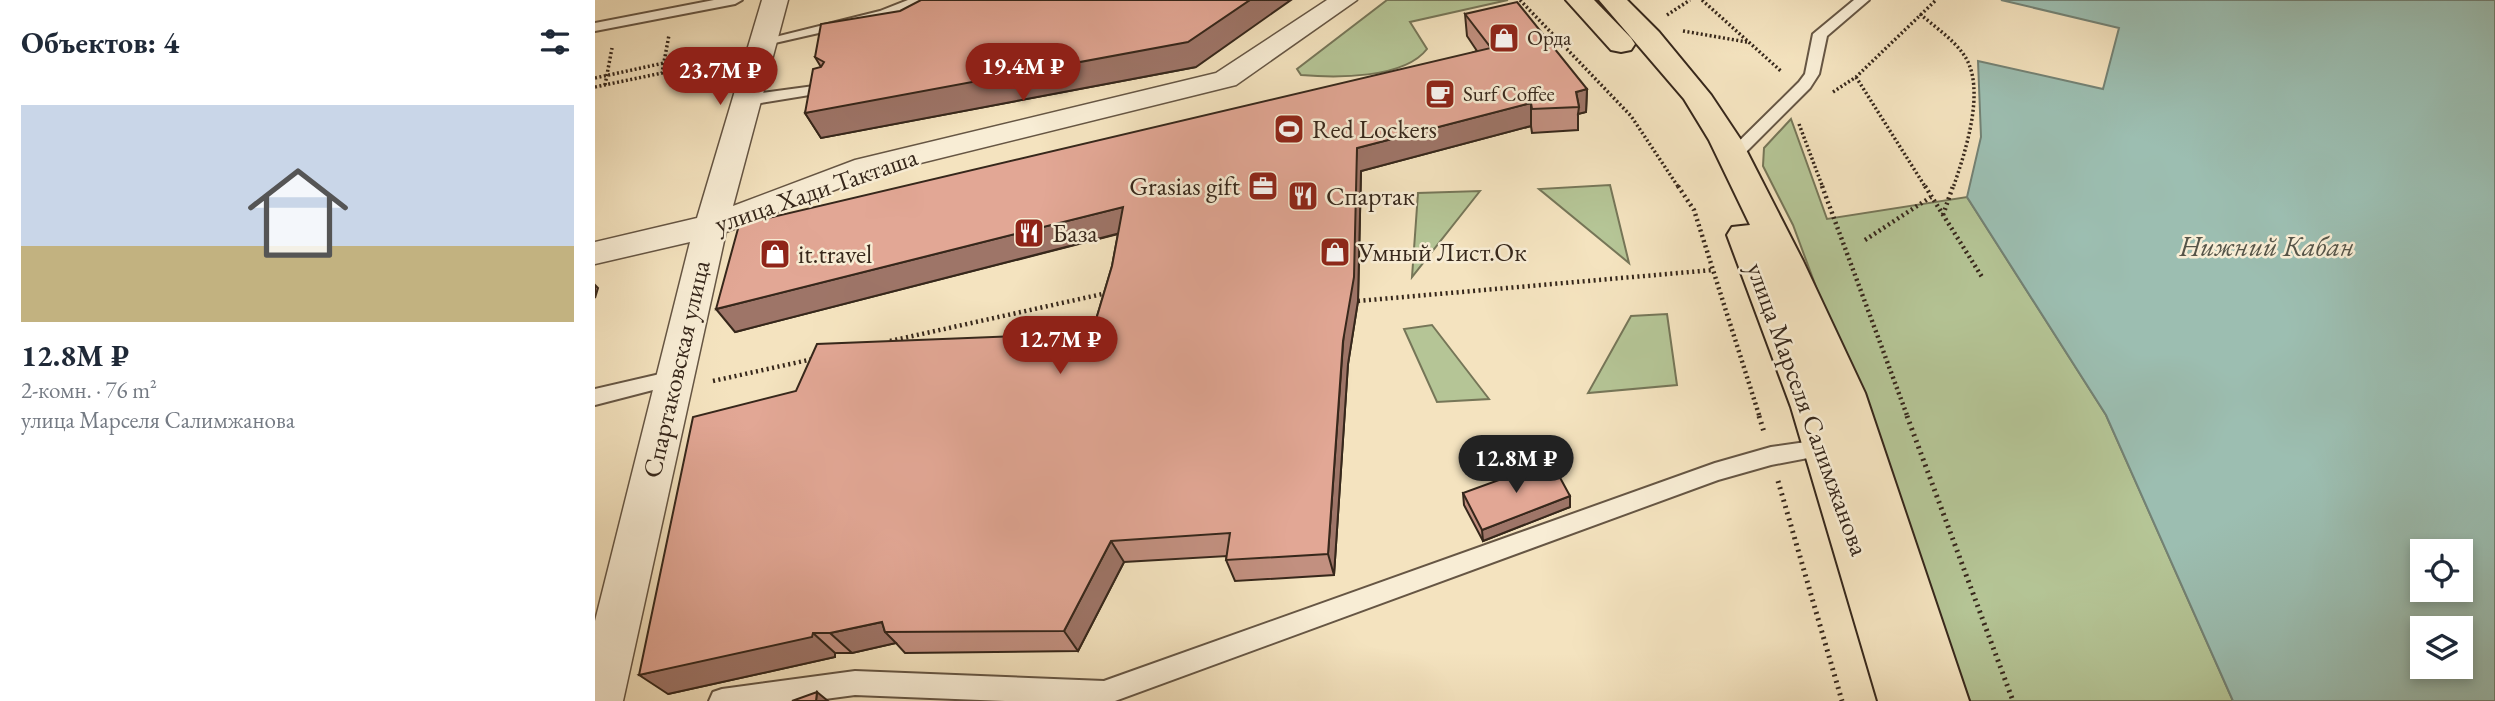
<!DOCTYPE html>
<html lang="ru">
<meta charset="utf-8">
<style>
body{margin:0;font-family:"EB Garamond",serif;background:#f6f6f7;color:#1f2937;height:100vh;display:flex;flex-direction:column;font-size:26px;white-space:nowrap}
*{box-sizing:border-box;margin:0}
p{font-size:23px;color:#747a83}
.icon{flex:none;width:38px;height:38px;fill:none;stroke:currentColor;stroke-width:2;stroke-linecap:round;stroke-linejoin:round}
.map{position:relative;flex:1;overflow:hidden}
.sheet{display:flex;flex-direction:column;background:#fff;width:595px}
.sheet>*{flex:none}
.fabs{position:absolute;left:1815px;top:539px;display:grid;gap:14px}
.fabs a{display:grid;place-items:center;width:63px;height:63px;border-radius:0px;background:#fff;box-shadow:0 4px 10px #0003;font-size:35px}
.price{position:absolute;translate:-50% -60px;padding:0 16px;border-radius:24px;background:#8f2418;color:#fff;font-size:23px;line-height:46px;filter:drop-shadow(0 2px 4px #0008)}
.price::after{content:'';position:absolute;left:50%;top:42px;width:21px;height:16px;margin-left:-10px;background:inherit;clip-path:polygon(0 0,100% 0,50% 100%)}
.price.selected{background:#222;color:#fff}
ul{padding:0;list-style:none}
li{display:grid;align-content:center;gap:14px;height:371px;padding:0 21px}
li+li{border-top:2px solid #e0e1e3}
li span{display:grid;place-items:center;height:217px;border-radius:0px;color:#555}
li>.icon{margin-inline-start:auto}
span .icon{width:126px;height:126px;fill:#fffc;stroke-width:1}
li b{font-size:30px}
h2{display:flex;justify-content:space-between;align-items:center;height:84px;padding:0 21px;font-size:30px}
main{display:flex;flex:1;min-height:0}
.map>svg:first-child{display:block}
.green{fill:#b5c596;stroke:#767658;stroke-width:2}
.water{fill:#9cbeb1;stroke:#738275;stroke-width:2;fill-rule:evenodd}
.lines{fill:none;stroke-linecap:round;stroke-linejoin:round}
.lane-casing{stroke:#665644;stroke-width:4}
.street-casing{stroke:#665644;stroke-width:3}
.primary-casing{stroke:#36271b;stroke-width:4}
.path-far2{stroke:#36271b;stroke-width:3.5;stroke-dasharray:2 2.5;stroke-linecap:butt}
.path-far1{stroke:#36271b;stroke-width:4.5;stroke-dasharray:2 3.5;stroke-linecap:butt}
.path{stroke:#36271b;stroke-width:5;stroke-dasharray:2 4.5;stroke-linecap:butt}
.lane{fill:#f8edd5;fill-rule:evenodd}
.street{fill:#f8edd5;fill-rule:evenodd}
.primary{fill:#f4e3bf;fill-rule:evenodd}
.wall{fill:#c29080;stroke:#36271b;stroke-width:2}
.shaded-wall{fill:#9e7568;stroke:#36271b;stroke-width:2}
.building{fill:#e2a795;stroke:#36271b;stroke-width:2}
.labels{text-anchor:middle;stroke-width:5;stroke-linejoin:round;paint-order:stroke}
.far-poi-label{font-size:21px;fill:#36271b;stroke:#f8edd5;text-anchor:start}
.poi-label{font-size:26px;fill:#36271b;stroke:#f8edd5;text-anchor:start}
.street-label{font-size:26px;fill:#36271b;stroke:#f8edd5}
.water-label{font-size:28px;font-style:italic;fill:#555448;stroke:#f8edd5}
</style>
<main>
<section class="sheet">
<h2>Объектов: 4<svg class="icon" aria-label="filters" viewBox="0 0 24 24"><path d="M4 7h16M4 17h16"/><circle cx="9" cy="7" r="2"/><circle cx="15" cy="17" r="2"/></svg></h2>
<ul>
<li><span style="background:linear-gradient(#c9d6e8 65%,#c2b280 0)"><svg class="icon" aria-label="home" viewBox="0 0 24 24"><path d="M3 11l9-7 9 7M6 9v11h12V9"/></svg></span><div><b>12.8M ₽</b><p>2-комн. · 76 m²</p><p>улица Марселя Салимжанова</p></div></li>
</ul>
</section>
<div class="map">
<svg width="1900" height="701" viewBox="0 0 1900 701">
<rect width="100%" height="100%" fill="#f4e3bf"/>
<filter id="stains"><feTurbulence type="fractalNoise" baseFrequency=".00286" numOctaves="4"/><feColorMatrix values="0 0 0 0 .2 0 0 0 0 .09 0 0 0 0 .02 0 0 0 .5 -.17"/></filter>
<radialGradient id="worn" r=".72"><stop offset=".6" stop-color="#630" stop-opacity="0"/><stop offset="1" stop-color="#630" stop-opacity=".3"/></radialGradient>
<g class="green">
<path d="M 792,0 L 913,0 L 815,22 L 832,49 C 809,79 740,78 706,75 L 702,69 Z"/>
<path d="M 1196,119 L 1232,219 L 1372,197 L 1511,415 L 1638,701 L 1375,701 L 1198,225 L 1168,166 L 1169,148 Z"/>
<path d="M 1015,185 L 1034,263 L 944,189 Z"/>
<path d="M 885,191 L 817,277 L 823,193 Z"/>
<path d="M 1072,314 L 1082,385 L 993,393 L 1036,316 Z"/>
<path d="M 837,325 L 894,399 L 842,402 L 809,329 Z"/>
</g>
<path class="water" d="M 1406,0 L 1900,0 L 1900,701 L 1638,701 L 1511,415 L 1372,197 L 1386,137 L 1383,61 L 1508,89 L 1524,28 ZM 1827,551 L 1866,551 L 1866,590 L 1827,590 ZM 1827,628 L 1866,628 L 1866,667 L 1827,667 Z"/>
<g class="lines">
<g class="lane-casing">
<g id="lane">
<path d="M 119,0 L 147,0 L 140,4 L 0,31 L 0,23 Z"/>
<path d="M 313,0 L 332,0 L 294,17 L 171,45 L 164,41 L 285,11 Z"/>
<path d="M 1259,0 L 1274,0 L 1232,36 L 1224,74 L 1215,88 L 1144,159 L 1132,159 L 1132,153 L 1204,82 L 1210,74 L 1218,34 Z"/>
<path d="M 234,84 L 241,88 L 239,91 L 153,105 L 145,100 L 153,95 Z"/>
<path d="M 78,371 L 85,373 L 88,378 L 85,383 L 0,405 L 0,389 Z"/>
<path d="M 1232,439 L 1239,441 L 1242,447 L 1239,453 L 1176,465 L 1123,480 L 520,701 L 410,701 L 260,695 L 215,701 L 114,701 L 118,692 L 127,689 L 260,671 L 509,681 L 1120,463 L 1176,447 Z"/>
</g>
</g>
<g class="street-casing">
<path id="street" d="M 167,0 L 193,0 L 138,206 L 260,160 L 621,73 L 732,0 L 762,0 L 641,85 L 281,174 L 131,232 L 28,701 L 0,701 L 0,621 L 95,242 L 0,264 L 0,242 L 102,218 Z"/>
</g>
<g class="primary-casing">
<g id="primary">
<path d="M 971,0 L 999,0 L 1036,38 L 1040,44 L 1036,50 L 1026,52 L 1016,50 Z"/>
<path d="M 1004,0 L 1032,0 L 1064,32 L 1116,95 L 1146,140 L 1208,261 L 1270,393 L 1374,701 L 1283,701 L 1196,407 L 1132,235 L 1137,227 L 1155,225 L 1114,140 L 1089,99 Z"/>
</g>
</g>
<g class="path-far2">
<path d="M 925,0 L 1036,116 L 1084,188"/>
<path d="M 1107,0 L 1187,72"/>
<path d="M 1325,14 C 1340,27 1358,39 1369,55 C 1392,88 1370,153 1358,188"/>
<path d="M 1072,15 L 1095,0"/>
<path d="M 1088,31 L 1152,42"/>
<path d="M 1261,77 L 1331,188"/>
<path d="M 0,78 L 69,63"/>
<path d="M 10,85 L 17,48"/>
<path d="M 0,87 L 67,73 L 74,35"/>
<path d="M 1238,92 L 1261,77 L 1341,0"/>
<path d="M 1204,124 L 1228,188"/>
</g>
<g class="path-far1">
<path d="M 1083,186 L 1099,210 L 1165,418"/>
<path d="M 1227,186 L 1313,418"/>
<path d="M 1330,186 L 1387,277"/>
<path d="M 1348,215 L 1358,186"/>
<path d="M 1270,240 L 1336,197"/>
<path d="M 763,301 L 1118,270"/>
<path d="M 295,341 L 512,293"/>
<path d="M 118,381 L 218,359"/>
</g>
<g class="path">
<path d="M 1164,416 L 1169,432"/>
<path d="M 1312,416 L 1418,701"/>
<path d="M 1183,481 L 1247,701"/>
</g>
<use href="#lane" class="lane"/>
<use href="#street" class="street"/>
<use href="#primary" class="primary"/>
</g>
<g class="wall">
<path d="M 870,14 L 992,89 L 991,112 L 983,114 L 983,130 L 937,133 L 936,126 L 766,171 L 763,301 L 753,364 L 739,575 L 640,581 L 631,560 L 632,556 L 529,562 L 483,651 L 310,653 L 301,643 L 257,653 L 240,653 L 240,657 L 73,694 L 497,333 L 517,266 L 523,234 L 140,332 L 882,51 L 872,36 Z"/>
<path d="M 220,57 L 601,67 L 226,138 L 210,113 L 226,67 Z"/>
<path d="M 868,493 L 975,507 L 888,541 L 869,505 Z"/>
</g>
<g class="shaded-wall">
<path d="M 655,0 L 696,0 L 601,67 L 226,138 L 210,113 Z"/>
<path d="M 992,89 L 991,112 L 983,114 L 984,107 L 981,92 Z"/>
<path d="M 936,103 L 936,126 L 766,171 L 763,301 L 753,364 L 739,575 L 733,554 L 762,148 Z"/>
<path d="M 528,207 L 537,230 L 140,332 L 121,309 Z"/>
<path d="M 0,285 L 3,288 L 0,298 Z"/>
<path d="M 975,496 L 975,507 L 888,541 L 887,530 Z"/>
<path d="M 516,541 L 529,562 L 483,651 L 469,631 Z"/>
<path d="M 287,622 L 290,632 L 301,643 L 257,653 L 235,633 Z"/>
<path d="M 218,633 L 240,653 L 240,657 L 73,694 L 44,675 Z"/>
<path d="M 222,692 L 233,701 L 221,701 Z"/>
</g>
<g class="building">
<path d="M 326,0 L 655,0 L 593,42 L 210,113 L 218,69 L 226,67 L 229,62 L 220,57 L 226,24 L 305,11 Z"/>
<path d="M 922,2 L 992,89 L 981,92 L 984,107 L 937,109 L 936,103 L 762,148 L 759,277 L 748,341 L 733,554 L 631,560 L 635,533 L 516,541 L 469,631 L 290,632 L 287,622 L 235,633 L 218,633 L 217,637 L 44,675 L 98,417 L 201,391 L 222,344 L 497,333 L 517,266 L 528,207 L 121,309 L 144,225 L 896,48 L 870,14 Z"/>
<path d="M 956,461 L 975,496 L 887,530 L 868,493 Z"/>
<path d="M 222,692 L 221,701 L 197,701 Z"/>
</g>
<defs>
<g id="shop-square" transform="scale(1.575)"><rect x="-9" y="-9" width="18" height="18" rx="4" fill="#8f2418" stroke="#f8edd5"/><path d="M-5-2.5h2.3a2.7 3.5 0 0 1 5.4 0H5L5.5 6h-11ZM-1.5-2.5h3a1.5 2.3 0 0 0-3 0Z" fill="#fff"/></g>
<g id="cafe-square" transform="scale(1.575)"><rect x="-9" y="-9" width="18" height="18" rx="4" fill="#8f2418" stroke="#f8edd5"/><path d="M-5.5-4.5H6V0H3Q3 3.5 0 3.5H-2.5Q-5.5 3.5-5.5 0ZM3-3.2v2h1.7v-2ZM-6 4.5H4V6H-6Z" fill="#fff"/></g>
<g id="stadium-square" transform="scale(1.575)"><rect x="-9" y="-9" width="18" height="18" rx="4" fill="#8f2418" stroke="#f8edd5"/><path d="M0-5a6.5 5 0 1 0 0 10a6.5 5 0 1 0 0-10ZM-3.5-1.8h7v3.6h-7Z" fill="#fff"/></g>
<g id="office-square" transform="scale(1.575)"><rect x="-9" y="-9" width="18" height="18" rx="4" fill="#8f2418" stroke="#f8edd5"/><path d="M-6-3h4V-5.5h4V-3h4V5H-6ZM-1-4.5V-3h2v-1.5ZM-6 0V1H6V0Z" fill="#fff"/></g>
<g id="restaurant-square" transform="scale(1.575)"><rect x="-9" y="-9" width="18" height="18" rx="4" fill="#8f2418" stroke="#f8edd5"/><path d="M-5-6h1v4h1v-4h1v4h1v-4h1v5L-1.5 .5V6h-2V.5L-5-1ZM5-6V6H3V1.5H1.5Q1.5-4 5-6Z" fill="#fff"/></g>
</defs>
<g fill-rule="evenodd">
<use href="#shop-square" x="909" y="38"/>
<use href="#cafe-square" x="845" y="94"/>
<use href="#stadium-square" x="694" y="129"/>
<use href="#office-square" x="668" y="186"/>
<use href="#restaurant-square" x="708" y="196"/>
<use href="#restaurant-square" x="434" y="233"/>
<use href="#shop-square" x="740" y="252"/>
<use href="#shop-square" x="180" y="254"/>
</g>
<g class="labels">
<g class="far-poi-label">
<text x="932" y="45">Орда</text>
<text x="868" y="101">Surf Coffee</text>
</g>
<g class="poi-label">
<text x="717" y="138">Red Lockers</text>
<text x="645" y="195" text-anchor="end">Grasias gift</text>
<text x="731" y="205">Спартак</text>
<text x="457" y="242">База</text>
<text x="763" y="261">Умный Лист.Ок</text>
<text x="203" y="263">it.travel</text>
</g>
<g class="street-label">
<text transform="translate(221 190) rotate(-19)" y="9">улица Хади Такташа</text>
<text transform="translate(81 369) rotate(-77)" y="9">Спартаковская улица</text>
<text transform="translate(1213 409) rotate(70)" y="9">улица Марселя Салимжанова</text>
</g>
<g class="water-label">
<text x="1672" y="256">Нижний Кабан</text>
</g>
</g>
<rect width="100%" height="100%" filter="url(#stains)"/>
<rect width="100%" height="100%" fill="url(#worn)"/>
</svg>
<div class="fabs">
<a><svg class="icon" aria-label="locate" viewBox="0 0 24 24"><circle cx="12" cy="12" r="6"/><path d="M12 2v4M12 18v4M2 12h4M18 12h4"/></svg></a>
<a><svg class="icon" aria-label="layers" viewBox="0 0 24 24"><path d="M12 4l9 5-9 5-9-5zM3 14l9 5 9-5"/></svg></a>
</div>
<b class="price" style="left:428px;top:103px">19.4M ₽</b>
<b class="price" style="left:125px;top:107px">23.7M ₽</b>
<b class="price" style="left:465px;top:376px">12.7M ₽</b>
<b class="price selected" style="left:921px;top:495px">12.8M ₽</b>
</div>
</main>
